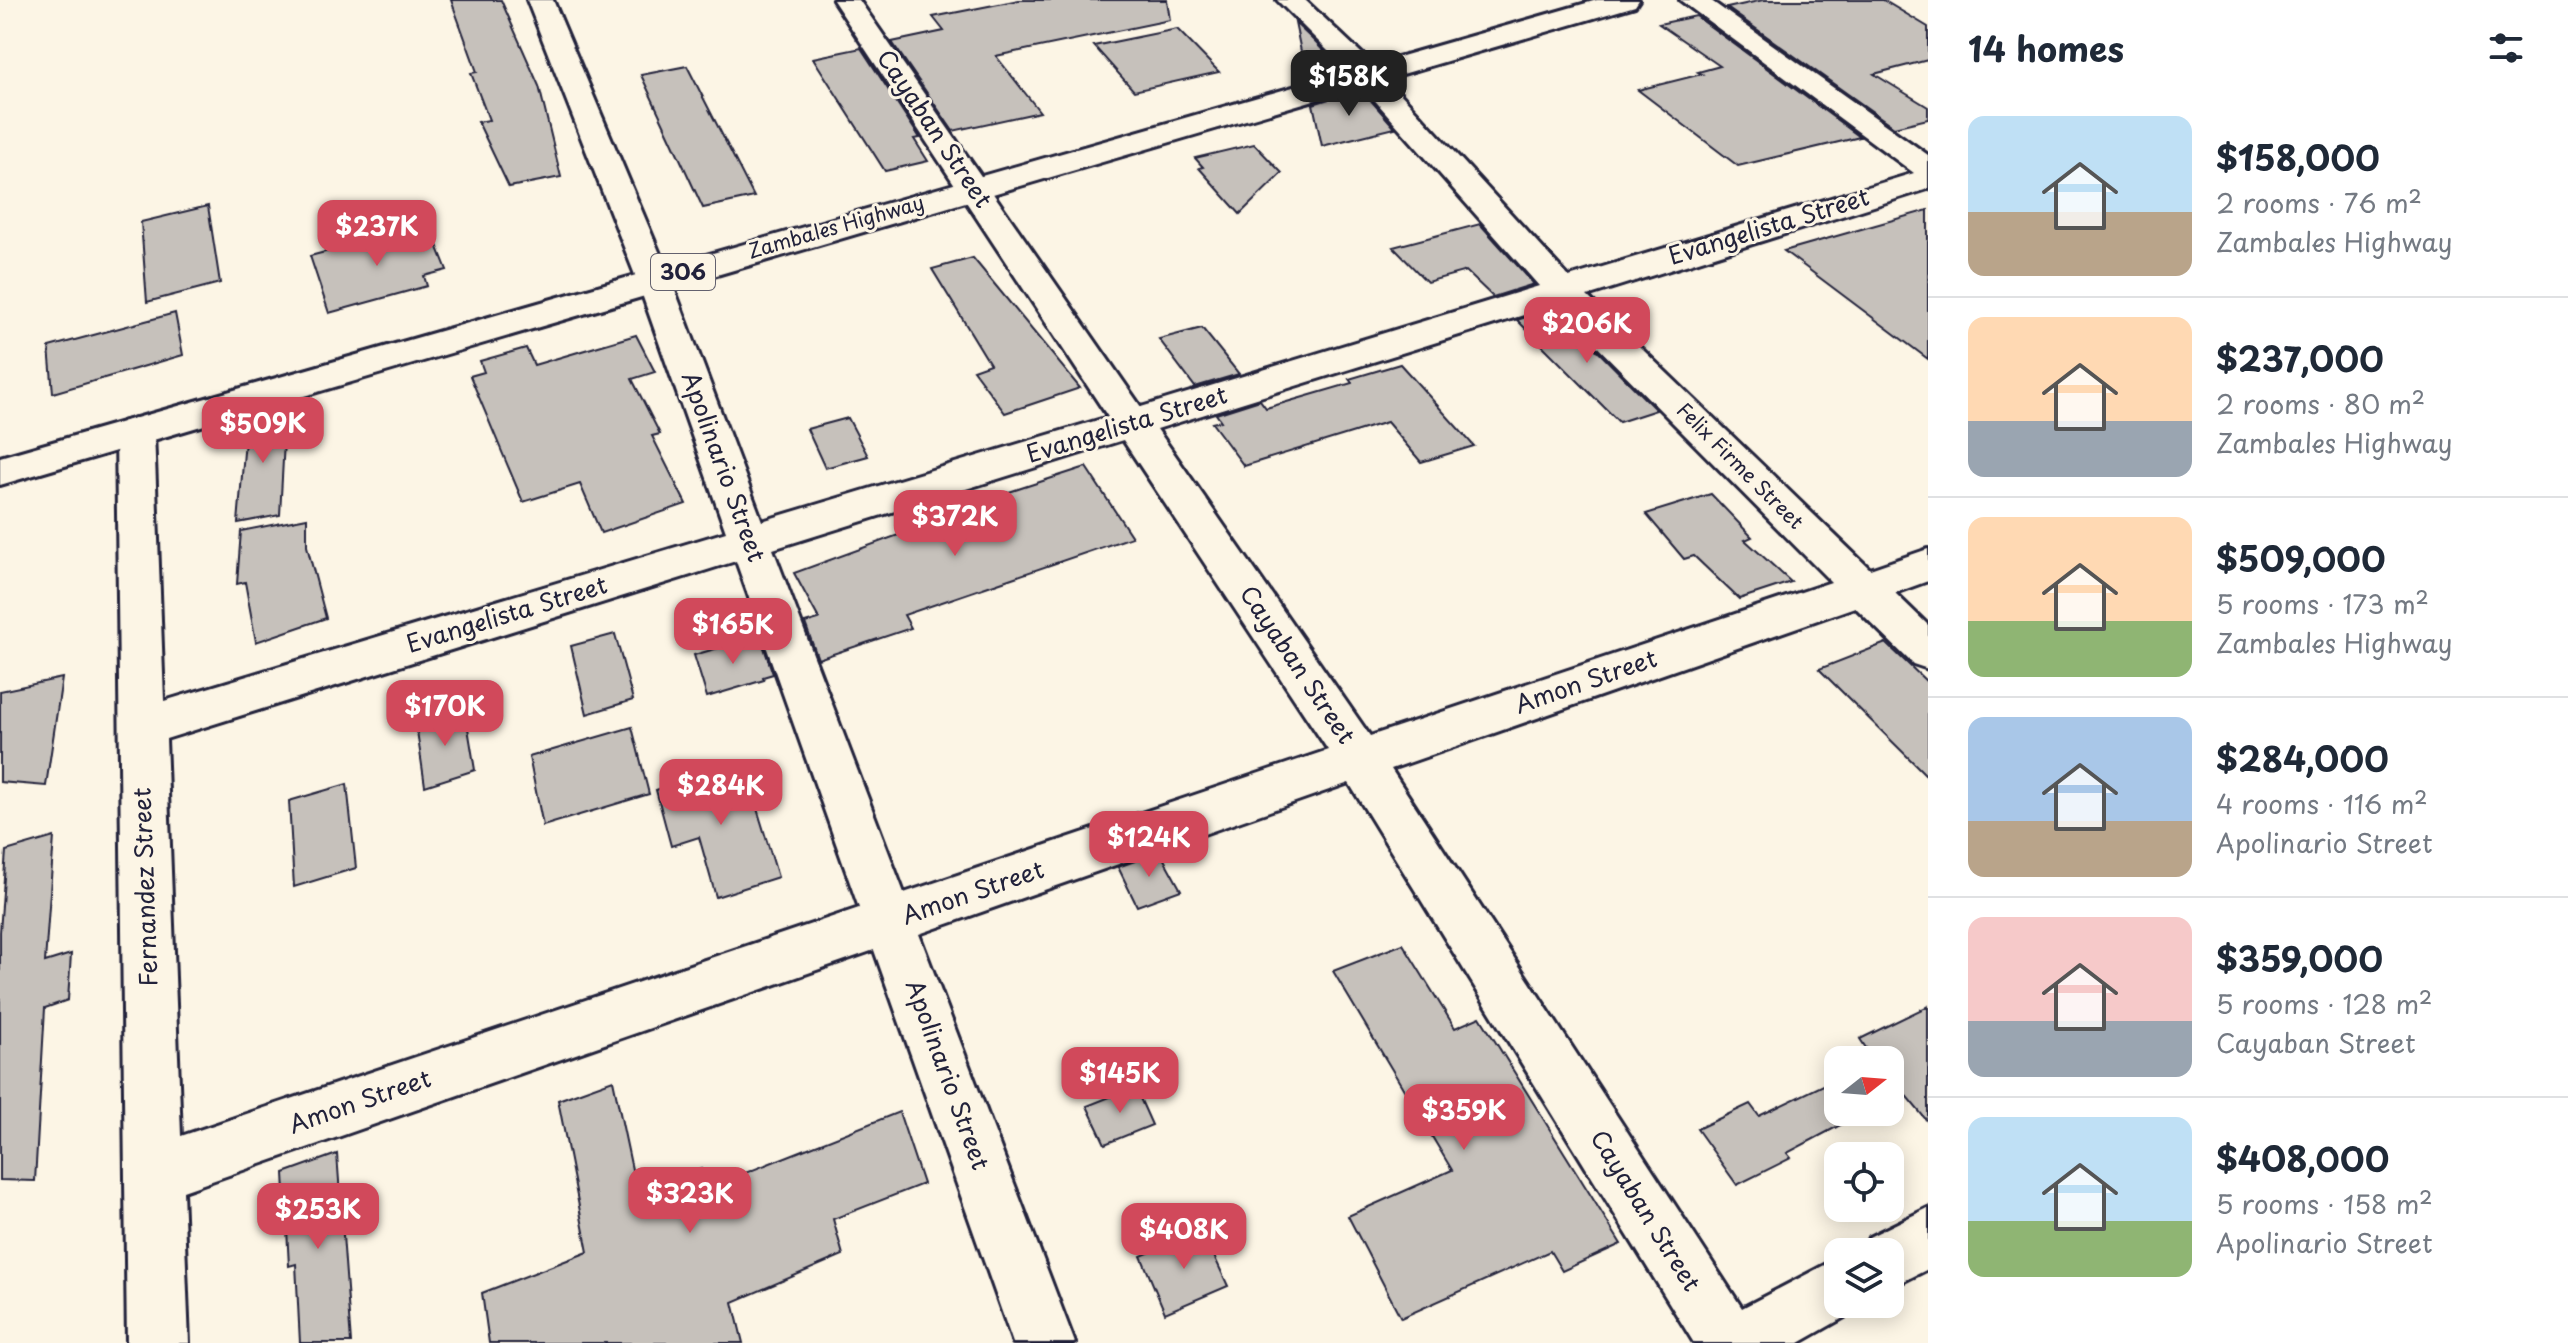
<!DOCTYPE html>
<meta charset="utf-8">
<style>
body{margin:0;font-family:"Playpen Sans",sans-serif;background:#f2f2f3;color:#1f2937;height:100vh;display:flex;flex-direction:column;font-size:30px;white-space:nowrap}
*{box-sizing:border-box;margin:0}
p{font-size:26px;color:#747a83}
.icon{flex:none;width:44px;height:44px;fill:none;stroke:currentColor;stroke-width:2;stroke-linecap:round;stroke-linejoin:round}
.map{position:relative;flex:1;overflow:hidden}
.drawer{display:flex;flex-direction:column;background:#fff;width:640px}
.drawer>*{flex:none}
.needle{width:52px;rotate:73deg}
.tools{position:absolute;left:1824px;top:1046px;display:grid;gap:16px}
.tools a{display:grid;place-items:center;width:80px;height:80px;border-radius:16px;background:#fff;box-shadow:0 4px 20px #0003;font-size:40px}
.price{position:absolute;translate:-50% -68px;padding:0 18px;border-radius:16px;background:#d1495b;color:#fff;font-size:26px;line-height:52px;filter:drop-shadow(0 2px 4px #0008)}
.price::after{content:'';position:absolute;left:50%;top:48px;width:24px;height:18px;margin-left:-12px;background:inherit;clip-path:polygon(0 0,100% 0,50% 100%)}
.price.active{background:#222;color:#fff}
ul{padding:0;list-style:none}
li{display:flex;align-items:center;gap:24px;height:200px;padding:0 40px}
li+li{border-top:2px solid #e0e1e3}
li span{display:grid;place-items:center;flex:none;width:224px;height:160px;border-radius:16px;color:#555}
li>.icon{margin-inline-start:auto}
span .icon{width:96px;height:96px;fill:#fffc;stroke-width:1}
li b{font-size:34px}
h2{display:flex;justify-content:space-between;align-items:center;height:96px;padding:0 40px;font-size:34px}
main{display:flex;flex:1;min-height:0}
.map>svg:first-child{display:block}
.building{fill:#c6c1bb;stroke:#22223b;stroke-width:2}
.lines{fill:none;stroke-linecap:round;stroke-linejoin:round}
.minor-casing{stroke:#22223b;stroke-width:6}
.major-casing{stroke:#22223b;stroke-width:6}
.minor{fill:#fcf5e5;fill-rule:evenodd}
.major{fill:#fcf5e5;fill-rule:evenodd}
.labels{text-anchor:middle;stroke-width:6;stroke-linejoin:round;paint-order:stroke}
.far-street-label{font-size:20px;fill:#22223b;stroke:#fcf5e5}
.shield{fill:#fcf5e5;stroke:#63616e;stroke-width:2}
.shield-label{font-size:22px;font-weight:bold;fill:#22223b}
.street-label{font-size:24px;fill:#22223b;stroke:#fcf5e5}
</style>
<main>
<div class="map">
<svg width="1928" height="1343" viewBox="0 0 1928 1343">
<rect width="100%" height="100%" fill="#fcf5e5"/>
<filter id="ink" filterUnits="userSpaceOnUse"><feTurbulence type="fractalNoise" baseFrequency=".0125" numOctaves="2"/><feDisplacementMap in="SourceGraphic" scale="16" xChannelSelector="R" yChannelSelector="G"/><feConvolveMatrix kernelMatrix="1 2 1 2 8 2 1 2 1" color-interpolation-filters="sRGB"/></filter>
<g filter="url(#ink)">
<g class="building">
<path d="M 451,0 L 501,0 L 539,86 L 561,177 L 509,187 L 478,122 L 489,120 L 471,73 L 477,72 Z"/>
<path d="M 1019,0 L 1167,0 L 1170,20 L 996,56 L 1040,112 L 953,131 L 892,42 L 944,31 L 933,17 Z"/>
<path d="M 1763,0 L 1883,0 L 1928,27 L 1928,60 L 1874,74 L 1928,107 L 1928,119 L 1894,127 L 1727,8 Z"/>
<path d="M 1696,16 L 1860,137 L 1738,166 L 1638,90 L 1702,74 L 1698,72 L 1720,66 L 1659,24 Z"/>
<path d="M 1295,23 L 1311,38 L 1342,70 L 1307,80 Z"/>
<path d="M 1177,29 L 1219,72 L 1134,91 L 1094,46 Z"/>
<path d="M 861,48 L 920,138 L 914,139 L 928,161 L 885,171 L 813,58 Z"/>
<path d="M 687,66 L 754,197 L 703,208 L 641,75 Z"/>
<path d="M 1361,89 L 1395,128 L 1322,146 L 1313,104 Z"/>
<path d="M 1254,144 L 1282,173 L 1240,214 L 1199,168 L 1203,167 L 1195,158 Z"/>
<path d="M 208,206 L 220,283 L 147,302 L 141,222 Z"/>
<path d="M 1928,210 L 1928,359 L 1784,251 Z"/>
<path d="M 1480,224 L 1534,284 L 1493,297 L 1466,271 L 1427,282 L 1393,247 Z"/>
<path d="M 429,225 L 447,270 L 424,276 L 427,286 L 329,313 L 310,256 Z"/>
<path d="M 973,258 L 1080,388 L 1005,413 L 973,370 L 990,364 L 932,269 Z"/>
<path d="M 1555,308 L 1656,410 L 1619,422 L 1517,320 Z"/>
<path d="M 175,313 L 183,355 L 53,393 L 49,347 Z"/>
<path d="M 1202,328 L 1239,374 L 1195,387 L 1159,339 Z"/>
<path d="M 636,335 L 655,372 L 632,379 L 660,434 L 652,436 L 686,504 L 601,533 L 580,484 L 523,502 L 470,376 L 484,372 L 480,361 L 526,348 L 534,365 Z"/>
<path d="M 1400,364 L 1474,446 L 1421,462 L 1387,422 L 1244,466 L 1212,423 L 1221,421 L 1216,414 L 1260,400 L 1266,408 L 1352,383 L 1349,379 Z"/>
<path d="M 286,404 L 280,515 L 238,523 L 247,416 Z"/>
<path d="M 848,418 L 868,456 L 825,468 L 807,429 Z"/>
<path d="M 1086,467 L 1132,537 L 904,615 L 911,628 L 818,659 L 805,623 L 819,619 L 794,573 L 904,533 L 901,527 Z"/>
<path d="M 1711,494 L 1752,537 L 1745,540 L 1791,582 L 1739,599 L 1694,556 L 1684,559 L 1646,514 Z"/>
<path d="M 307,518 L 307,546 L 326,618 L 256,642 L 245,582 L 237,584 L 241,531 Z"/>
<path d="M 615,634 L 633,700 L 587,714 L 571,646 Z"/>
<path d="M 760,636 L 773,674 L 763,677 L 764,680 L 707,697 L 694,655 Z"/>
<path d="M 1886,643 L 1928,683 L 1928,777 L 1819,669 Z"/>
<path d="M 62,678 L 46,786 L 0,782 L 0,691 Z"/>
<path d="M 465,710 L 475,770 L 425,786 L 416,724 Z"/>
<path d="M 632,727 L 649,794 L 543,826 L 529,757 Z"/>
<path d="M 743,763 L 778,877 L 716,897 L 699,837 L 671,846 L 656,790 Z"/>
<path d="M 347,784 L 356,868 L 294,887 L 289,801 Z"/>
<path d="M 54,837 L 45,962 L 71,954 L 68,1000 L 45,1008 L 35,1181 L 0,1180 L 0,932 L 6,851 Z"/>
<path d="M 1160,852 L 1181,890 L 1137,906 L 1118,867 Z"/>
<path d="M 1403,944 L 1455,1028 L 1480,1017 L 1621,1244 L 1562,1271 L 1550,1251 L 1401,1318 L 1348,1216 L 1452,1170 L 1333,971 Z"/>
<path d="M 1928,1006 L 1928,1122 L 1903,1092 L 1890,1099 L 1890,1060 L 1874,1060 L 1860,1039 Z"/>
<path d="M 1838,1078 L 1838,1112 L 1865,1112 L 1787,1153 L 1791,1158 L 1737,1185 L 1697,1129 L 1750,1104 L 1759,1116 Z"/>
<path d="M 613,1080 L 637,1193 L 701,1169 L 705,1189 L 899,1112 L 923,1184 L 833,1219 L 843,1255 L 733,1302 L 743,1343 L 489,1343 L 482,1293 L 588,1252 L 558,1100 Z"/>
<path d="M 1135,1087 L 1152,1125 L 1105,1144 L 1087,1106 Z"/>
<path d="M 337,1154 L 351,1343 L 300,1343 L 296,1264 L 289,1266 L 284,1173 Z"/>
<path d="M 1202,1230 L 1228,1286 L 1165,1313 L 1141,1256 Z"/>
</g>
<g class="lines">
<g class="minor-casing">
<g id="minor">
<path d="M 527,0 L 553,0 L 671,280 L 762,521 L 1108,417 L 833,0 L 859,0 L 1141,407 L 1539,286 L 1356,79 L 1277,0 L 1305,0 L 1376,67 L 1569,277 L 1914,173 L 1680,0 L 1710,0 L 1928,155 L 1928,189 L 1587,296 L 1870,569 L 1928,549 L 1928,581 L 1895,593 L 1928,625 L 1928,669 L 1913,664 L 1855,607 L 1391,769 L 1742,1308 L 1838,1258 L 1838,1304 L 1861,1304 L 1859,1309 L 1799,1343 L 1694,1343 L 1349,783 L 919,934 L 1075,1343 L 1013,1343 L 874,950 L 183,1191 L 189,1343 L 127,1343 L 116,431 L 122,422 L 135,418 L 148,422 L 154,431 L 164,701 L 726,532 L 637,280 ZM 1556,305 L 1831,582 L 1370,736 L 1157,429 ZM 1123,440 L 1328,750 L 904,893 L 773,549 ZM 736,561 L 859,908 L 181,1136 L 166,739 Z"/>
<path d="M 1928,1208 L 1928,1269 L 1890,1288 L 1890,1252 L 1863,1252 L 1869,1237 Z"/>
</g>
</g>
<g class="major-casing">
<path id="major" d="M 1597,0 L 1639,0 L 1635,6 L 0,485 L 0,457 Z"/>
</g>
<use href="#minor" class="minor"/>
<use href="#major" class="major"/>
</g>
</g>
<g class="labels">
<g class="far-street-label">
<text transform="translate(836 227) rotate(-16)" y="7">Zambales Highway</text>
<text transform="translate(1740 466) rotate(45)" y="7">Felix Firme Street</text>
</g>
<rect class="shield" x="651" y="254" width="64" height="36" rx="6"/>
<g class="shield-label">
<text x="683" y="280">306</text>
</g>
<g class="street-label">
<text transform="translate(934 129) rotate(56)" y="8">Cayaban Street</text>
<text transform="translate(1769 227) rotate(-17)" y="8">Evangelista Street</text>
<text transform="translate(1127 425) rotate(-17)" y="8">Evangelista Street</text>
<text transform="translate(723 467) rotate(70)" y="8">Apolinario Street</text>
<text transform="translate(507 615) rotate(-17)" y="8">Evangelista Street</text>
<text transform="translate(1297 665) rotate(56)" y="8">Cayaban Street</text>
<text transform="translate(1586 682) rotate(-19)" y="8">Amon Street</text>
<text transform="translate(146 887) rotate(-92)" y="8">Fernandez Street</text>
<text transform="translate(973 893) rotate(-19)" y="8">Amon Street</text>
<text transform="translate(947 1075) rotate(70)" y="8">Apolinario Street</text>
<text transform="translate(360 1102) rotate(-19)" y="8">Amon Street</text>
<text transform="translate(1645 1211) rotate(58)" y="8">Cayaban Street</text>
</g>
</g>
</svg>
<div class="tools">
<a><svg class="needle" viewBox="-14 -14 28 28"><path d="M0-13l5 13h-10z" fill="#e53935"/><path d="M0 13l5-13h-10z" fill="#747a83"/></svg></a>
<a><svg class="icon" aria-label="locate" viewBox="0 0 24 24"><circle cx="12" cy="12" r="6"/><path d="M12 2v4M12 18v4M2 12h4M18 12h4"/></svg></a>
<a><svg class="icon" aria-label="layers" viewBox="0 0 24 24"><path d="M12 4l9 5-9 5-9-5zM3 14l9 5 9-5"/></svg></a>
</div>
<b class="price active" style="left:1349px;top:118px">$158K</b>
<b class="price" style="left:377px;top:268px">$237K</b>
<b class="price" style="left:1587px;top:365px">$206K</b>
<b class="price" style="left:263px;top:465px">$509K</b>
<b class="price" style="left:955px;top:558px">$372K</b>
<b class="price" style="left:733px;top:666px">$165K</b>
<b class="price" style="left:445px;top:748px">$170K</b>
<b class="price" style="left:721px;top:827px">$284K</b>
<b class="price" style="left:1149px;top:879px">$124K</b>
<b class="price" style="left:1120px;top:1115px">$145K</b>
<b class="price" style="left:1464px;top:1152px">$359K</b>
<b class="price" style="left:690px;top:1235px">$323K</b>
<b class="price" style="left:318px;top:1251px">$253K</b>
<b class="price" style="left:1184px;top:1271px">$408K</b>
</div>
<section class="drawer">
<h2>14 homes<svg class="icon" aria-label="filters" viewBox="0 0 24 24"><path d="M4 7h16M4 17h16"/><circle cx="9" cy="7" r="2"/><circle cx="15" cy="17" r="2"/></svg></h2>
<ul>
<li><span style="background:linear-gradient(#bfe0f5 60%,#b9a48a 0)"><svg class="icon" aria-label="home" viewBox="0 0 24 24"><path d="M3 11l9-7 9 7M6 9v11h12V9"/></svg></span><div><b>$158,000</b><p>2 rooms · 76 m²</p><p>Zambales Highway</p></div></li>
<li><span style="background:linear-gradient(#ffd9b3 65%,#9aa5b1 0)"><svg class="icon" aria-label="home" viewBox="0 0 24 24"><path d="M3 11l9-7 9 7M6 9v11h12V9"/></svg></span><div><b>$237,000</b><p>2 rooms · 80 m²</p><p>Zambales Highway</p></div></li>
<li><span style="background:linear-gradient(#ffd9b3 65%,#8fb573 0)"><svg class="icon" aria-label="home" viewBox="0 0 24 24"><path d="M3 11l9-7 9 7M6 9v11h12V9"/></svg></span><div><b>$509,000</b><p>5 rooms · 173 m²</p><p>Zambales Highway</p></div></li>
<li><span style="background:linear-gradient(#a9c7e8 65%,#b9a48a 0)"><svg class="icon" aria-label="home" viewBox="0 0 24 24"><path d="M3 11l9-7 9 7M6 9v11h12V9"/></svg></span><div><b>$284,000</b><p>4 rooms · 116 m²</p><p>Apolinario Street</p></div></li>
<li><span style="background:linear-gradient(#f6c9c9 65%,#9aa5b1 0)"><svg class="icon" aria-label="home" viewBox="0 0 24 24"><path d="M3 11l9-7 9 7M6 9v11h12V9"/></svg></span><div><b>$359,000</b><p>5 rooms · 128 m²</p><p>Cayaban Street</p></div></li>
<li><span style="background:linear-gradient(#bfe0f5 65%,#8fb573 0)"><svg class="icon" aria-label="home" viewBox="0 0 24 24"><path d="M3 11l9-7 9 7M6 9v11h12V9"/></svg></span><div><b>$408,000</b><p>5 rooms · 158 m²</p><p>Apolinario Street</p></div></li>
</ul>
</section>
</main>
